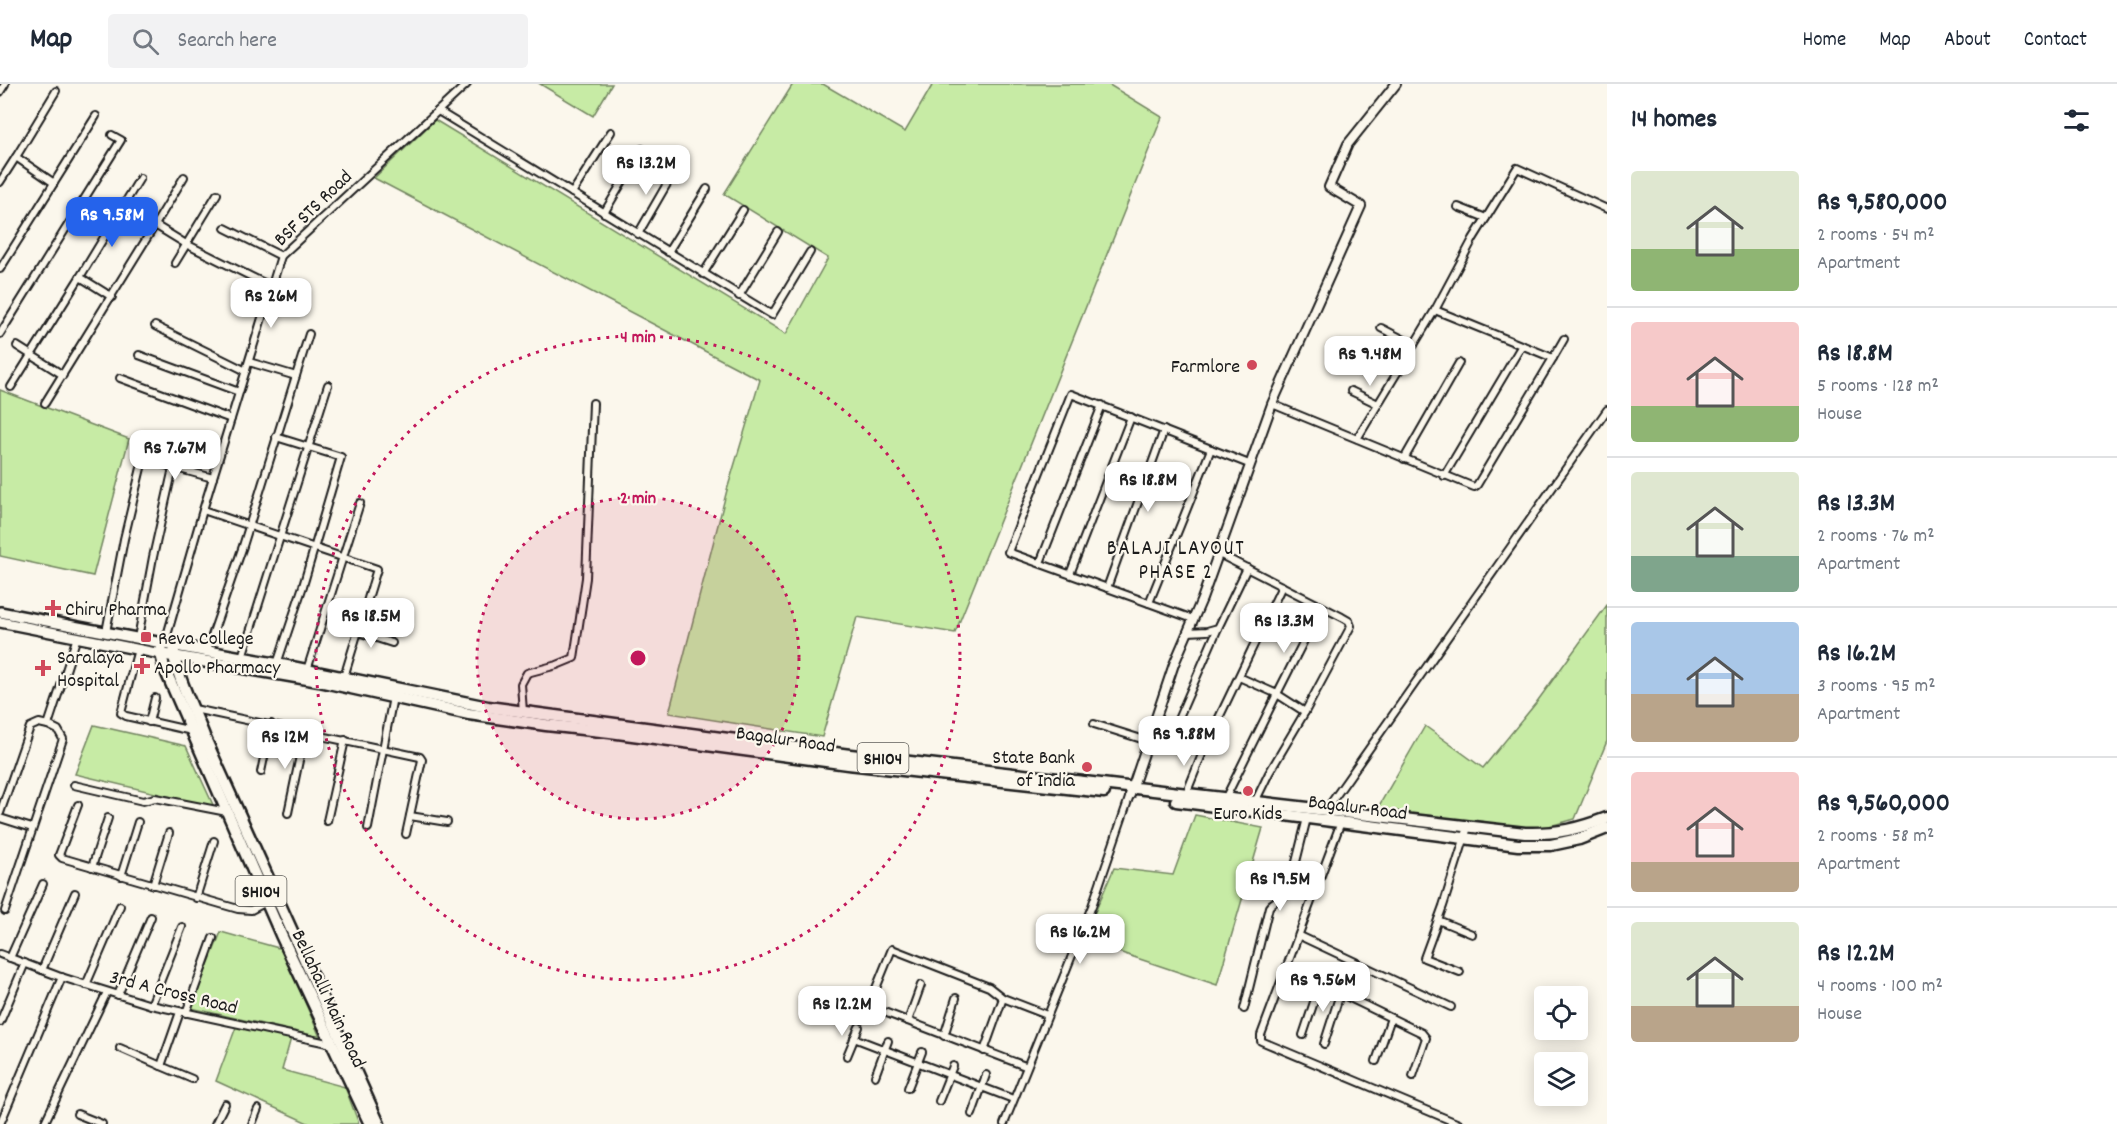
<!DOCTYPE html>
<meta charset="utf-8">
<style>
body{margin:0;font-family:Dekko,sans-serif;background:#f2f2f3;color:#1f2937;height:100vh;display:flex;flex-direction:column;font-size:22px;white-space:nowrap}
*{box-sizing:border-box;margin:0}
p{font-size:20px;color:#747a83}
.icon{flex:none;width:33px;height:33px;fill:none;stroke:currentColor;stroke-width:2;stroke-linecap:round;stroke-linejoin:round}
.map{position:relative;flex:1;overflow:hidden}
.details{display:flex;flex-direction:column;background:#fff;width:510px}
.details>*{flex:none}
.fabs{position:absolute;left:1534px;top:902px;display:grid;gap:12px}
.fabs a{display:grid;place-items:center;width:54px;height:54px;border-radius:6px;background:#fff;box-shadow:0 3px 15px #0003;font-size:30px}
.price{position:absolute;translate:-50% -51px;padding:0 14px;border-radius:12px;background:#fff;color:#222;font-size:20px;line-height:39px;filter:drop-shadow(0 2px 3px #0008)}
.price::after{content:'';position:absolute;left:50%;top:36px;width:18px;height:14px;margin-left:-9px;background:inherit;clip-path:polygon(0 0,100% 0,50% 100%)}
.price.on{background:#2563eb;color:#fff}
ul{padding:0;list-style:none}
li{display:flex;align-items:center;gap:18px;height:150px;padding:0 24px}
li+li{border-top:2px solid #e0e1e3}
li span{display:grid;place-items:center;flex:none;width:168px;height:120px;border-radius:6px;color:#555}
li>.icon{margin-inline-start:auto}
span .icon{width:72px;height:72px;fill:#fffc;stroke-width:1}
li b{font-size:26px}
h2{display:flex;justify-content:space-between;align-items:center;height:72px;padding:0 24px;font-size:26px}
header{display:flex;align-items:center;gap:36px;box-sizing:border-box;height:84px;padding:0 30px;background:#fff;border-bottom:2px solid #e0e1e3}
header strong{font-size:28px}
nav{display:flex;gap:33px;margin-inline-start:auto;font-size:21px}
.search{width:420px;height:54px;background:#f2f2f3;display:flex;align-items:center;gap:15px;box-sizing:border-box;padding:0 21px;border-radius:6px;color:#747a83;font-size:22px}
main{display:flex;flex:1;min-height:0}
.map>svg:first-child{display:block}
.green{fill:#c7eba5;stroke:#728460;stroke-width:1.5}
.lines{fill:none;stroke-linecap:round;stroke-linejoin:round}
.minor-casing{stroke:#1c1c1c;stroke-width:10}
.tertiary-casing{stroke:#1c1c1c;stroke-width:12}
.secondary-casing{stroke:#1c1c1c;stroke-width:14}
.primary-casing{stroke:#1c1c1c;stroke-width:15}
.minor{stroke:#fbf7ec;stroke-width:6}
.tertiary{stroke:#fbf7ec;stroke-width:8}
.secondary{stroke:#fbf7ec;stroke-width:9}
.primary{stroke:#fbf7ec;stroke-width:10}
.ring{fill:none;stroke:#c2185b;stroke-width:3;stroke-dasharray:3 6}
.poi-dot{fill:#d1495b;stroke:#fbf7ec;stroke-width:2}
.labels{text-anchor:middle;stroke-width:4.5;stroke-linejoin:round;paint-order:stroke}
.shield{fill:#fbf7ec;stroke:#5f5e5a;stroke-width:1.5}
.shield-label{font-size:18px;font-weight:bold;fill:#1c1c1c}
.street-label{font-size:20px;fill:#1c1c1c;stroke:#fbf7ec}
.poi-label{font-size:20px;fill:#1c1c1c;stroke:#fbf7ec;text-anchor:start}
.neighbourhood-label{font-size:21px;letter-spacing:1.5px;fill:#1c1c1c;stroke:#fbf7ec}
.centre{fill:#c2185b;stroke:#fbf7ec;stroke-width:3}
.ring-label{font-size:18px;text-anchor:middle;font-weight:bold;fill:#c2185b;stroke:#fbf7ec;stroke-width:4.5;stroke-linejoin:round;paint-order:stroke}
</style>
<header>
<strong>Map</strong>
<div class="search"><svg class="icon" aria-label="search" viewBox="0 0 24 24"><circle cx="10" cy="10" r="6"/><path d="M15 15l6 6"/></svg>Search here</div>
<nav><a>Home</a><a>Map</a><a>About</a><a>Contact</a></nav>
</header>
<main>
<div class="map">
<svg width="1607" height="1040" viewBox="0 0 1607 1040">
<rect width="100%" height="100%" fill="#fbf7ec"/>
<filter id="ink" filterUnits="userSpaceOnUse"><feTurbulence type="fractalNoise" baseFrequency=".0167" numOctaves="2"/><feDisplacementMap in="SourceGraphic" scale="12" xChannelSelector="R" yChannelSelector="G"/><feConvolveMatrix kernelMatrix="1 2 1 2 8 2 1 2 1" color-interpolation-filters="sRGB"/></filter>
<g filter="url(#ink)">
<g class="green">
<path d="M 540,0 L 612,0 L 593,32 Z"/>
<path d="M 793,0 L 823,0 L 905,48 L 933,0 L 1108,0 L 1162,33 L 955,549 L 857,533 L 822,653 L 669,629 L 727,406 L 760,296 L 374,94 L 435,36 L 786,250 L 828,174 L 724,110 Z"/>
<path d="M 0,306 L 129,355 L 93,492 L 0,472 Z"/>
<path d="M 1607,521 L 1607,657 L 1575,735 L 1539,745 L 1376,727 L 1425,642 L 1483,684 L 1536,619 Z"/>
<path d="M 94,641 L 186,662 L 214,723 L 75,690 Z"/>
<path d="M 1195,731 L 1263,744 L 1217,901 L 1083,856 L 1114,784 L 1173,791 Z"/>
<path d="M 221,848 L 282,865 L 320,953 L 191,924 Z"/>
<path d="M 236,943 L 291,954 L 282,986 L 345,1003 L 359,1040 L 310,1040 L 216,997 Z"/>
</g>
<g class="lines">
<g class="minor-casing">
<g id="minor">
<path d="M 0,8 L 5,0"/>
<path d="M 438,27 L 772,231 L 810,168"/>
<path d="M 16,73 L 56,7"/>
<path d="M 0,98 L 16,73 L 54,99"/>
<path d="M 572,109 L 611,48"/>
<path d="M 123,122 L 140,94"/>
<path d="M 1458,123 L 1486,134"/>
<path d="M 604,129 L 642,65"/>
<path d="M 225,144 L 281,172"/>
<path d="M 638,150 L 675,86"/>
<path d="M 668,168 L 707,105"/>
<path d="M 175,179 L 217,110"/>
<path d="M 0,185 L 96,32"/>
<path d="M 703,190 L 743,126"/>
<path d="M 739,212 L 778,148"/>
<path d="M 112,213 L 80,193 L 123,122 L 155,141 L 184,93"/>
<path d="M 1435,226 L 1473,155 L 1517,84 L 1607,125"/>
<path d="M 155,242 L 246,287"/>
<path d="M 1381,244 L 1414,261"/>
<path d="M 0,250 L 121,56 L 112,51"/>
<path d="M 17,262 L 63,291"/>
<path d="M 139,271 L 239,308"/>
<path d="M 1365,271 L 1399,287"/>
<path d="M 1553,274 L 1564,255"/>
<path d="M 249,278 L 296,292"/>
<path d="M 120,294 L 231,335"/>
<path d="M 11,303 L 80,193"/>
<path d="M 1351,307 L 1378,320"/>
<path d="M 45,319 L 155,141 L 186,160 L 272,203"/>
<path d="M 1272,320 L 1474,403 L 1477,401 L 1553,274 L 1435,226 L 1357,355"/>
<path d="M 276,353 L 341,373 L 303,502 L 277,580"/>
<path d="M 143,375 L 213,394"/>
<path d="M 1404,375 L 1459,279"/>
<path d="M 1444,392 L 1522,261"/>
<path d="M 203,426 L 377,485 L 344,593"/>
<path d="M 1219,470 L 1342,533 L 1349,537 L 1351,542 L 1305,628 L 1269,689 L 1255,718"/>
<path d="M 1040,479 L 1102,321"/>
<path d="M 1070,490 L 1131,333"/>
<path d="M 1107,504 L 1164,346"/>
<path d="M 1149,519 L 1211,365"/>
<path d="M 1193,535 L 1008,468 L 1071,310 L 1249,380"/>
<path d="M 106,548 L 124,455 L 146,363"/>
<path d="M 358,548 L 392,559"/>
<path d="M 1188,548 L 1207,547 L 1218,544 L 1247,484"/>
<path d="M 138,554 L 153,473 L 173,384"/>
<path d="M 162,559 L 168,548 L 203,426 L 281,172 L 467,0"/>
<path d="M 138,565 L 121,629 L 126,632 L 192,647"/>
<path d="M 207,566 L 243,462 L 309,250"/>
<path d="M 242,573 L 328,301"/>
<path d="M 307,586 L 360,419"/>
<path d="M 1239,593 L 1277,610 L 1321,523"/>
<path d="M 194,625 L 420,673 L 422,676 L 406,750"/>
<path d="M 523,628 L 521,600 L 527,589 L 557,581 L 574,574 L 586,494 L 593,319"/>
<path d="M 149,638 L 155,614"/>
<path d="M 1094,640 L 1148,657"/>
<path d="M 1154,640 L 1205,663 L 1282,502"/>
<path d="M 1176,640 L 1218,544"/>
<path d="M 261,688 L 271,640"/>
<path d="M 74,701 L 143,717 L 155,714 L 227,728"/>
<path d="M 1186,710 L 1205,663"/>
<path d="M 1225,715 L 1277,610 L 1305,628"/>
<path d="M 78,721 L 59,771 L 62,774 L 238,825 L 251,826 L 266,818"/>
<path d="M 1326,726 L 1607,326"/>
<path d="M 0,729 L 30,643 L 39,639 L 48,641 L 77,553"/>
<path d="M 288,729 L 305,648"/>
<path d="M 410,732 L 447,738"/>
<path d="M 0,734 L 32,744"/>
<path d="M 327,737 L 345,656"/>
<path d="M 1341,738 L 1261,951 L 1261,957 L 1459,1040"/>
<path d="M 368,744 L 393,613"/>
<path d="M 92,783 L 108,734"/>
<path d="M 121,792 L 138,738"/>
<path d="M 153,801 L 169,749"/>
<path d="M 196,814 L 214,757"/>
<path d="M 5,827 L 63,655 L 58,646 L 48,641"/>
<path d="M 1438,836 L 1472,850"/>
<path d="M 1300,852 L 1451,923"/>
<path d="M 0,870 L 58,892 L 151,921 L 332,960"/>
<path d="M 10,874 L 43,800"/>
<path d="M 1288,884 L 1422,949 L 1426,954 L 1413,992"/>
<path d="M 42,886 L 75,809"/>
<path d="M 1460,888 L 1424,874 L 1443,822 L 1468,743"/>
<path d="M 86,901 L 120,822"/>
<path d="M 118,911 L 151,833"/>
<path d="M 151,921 L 182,843"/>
<path d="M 1244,925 L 1269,823 C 1274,815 1285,815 1289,806 L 1307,734"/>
<path d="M 186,929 L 213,854"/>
<path d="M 908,937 L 921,901"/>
<path d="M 0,938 L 25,879"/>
<path d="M 1303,951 L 1320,900"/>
<path d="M 944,952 L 956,914"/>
<path d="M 854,954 L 1013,1015"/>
<path d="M 1324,960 L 1340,910"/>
<path d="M 120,964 L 161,982 L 180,928"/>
<path d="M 984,967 L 1003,914"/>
<path d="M 847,972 L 859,943"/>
<path d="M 1376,977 L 1391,934"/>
<path d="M 161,982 L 192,995"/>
<path d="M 1025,982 L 879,926 L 872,921 L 872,914 L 892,865 L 989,903 L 1003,914 L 1047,931"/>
<path d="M 875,992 L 888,957"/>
<path d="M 908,1004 L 922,968"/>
<path d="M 939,1017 L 953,982"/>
<path d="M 77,1030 L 102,1040"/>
<path d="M 972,1030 L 986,991"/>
<path d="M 0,1040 L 62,893"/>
<path d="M 44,1040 L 107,908"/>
<path d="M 215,1040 L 225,1020"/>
<path d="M 252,1040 L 258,1025"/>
<path d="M 1004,1040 L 1092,822 L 1130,711"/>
</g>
</g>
<g class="tertiary-casing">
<path id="tertiary" d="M 1130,711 L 1174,580 L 1202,515 L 1272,320 L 1361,122 L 1329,103 L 1348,60 L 1396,0"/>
</g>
<g class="secondary-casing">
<g id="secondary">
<path d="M 0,528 L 162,559"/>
<path d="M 0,538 L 161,570"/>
</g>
</g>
<g class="primary-casing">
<g id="primary">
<path d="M 174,568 C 172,581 198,636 204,652 L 379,1040"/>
<path d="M 161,570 L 319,597 L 469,630 L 546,641 L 610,648 L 848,680 L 1104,708"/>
<path d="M 1176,717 L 1518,761 L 1551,761 L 1579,755 L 1607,744"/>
<path d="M 370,1040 L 281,851 L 164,583 L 161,570 L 162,559 L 277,580 L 488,623 L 850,671 L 1525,749 C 1557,750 1578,745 1607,734"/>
</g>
</g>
<use href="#minor" class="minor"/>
<use href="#tertiary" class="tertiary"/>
<use href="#secondary" class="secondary"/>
<use href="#primary" class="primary"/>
</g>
</g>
<circle cx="638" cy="574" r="161" fill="#c2185b" fill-opacity=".12"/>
<g class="ring">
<circle cx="638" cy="574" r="161"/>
<circle cx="638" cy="574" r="322"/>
</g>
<g class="poi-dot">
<circle cx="1252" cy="281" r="6"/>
<path d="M50 515h6v6h6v6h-6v6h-6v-6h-6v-6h6z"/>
<rect x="140" y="547" width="12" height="12" rx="3"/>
<path d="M139 573h6v6h6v6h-6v6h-6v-6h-6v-6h6z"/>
<path d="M40 575h6v6h6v6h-6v6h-6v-6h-6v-6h6z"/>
<circle cx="1087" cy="683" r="6"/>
<circle cx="1248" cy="707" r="6"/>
</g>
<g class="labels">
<g class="shield">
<rect x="857.5" y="659" width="51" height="30" rx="4.5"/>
<rect x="235.5" y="792" width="51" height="30" rx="4.5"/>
</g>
<g class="shield-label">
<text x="883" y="680">SH104</text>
<text x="261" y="813">SH104</text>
</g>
<g class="street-label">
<text transform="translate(312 123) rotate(-44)" y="7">BSF STS Road</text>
<text transform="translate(786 654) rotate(8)" y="7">Bagalur Road</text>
<text transform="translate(1358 722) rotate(7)" y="7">Bagalur Road</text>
<text transform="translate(174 907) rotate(14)" y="7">3rd A Cross Road</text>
<text transform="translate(330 914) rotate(65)" y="7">Bellahalli Main Road</text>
</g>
<g class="poi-label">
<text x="1240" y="288" text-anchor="end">Farmlore</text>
<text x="65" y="531">Chiru Pharma</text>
<text x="158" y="560">Reva College</text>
<text x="57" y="579">Saralaya<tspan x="57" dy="23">Hospital</tspan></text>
<text x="154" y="589">Apollo Pharmacy</text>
<text x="1075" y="679" text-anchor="end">State Bank<tspan x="1075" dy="23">of India</tspan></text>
<text x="1248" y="735" text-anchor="middle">Euro Kids</text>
</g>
<g class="neighbourhood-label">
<text x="1176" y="470">BALAJI LAYOUT<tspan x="1176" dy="24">PHASE 2</tspan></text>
</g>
</g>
<circle cx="638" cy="574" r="9" class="centre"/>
<g class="ring-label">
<text x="638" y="258">4 min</text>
<text x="638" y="419">2 min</text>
</g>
</svg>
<div class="fabs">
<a><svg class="icon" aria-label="locate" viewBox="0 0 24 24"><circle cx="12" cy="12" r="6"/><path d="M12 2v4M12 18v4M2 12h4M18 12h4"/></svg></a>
<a><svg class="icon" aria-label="layers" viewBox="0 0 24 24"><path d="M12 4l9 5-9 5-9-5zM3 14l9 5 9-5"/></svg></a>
</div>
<b class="price" style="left:646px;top:112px">Rs 13.2M</b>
<b class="price on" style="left:112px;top:164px">Rs 9.58M</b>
<b class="price" style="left:271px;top:245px">Rs 26M</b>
<b class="price" style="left:1370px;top:303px">Rs 9.48M</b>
<b class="price" style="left:175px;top:397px">Rs 7.67M</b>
<b class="price" style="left:1148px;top:429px">Rs 18.8M</b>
<b class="price" style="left:371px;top:565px">Rs 18.5M</b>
<b class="price" style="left:1284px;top:570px">Rs 13.3M</b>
<b class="price" style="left:1184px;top:683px">Rs 9.88M</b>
<b class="price" style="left:285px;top:686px">Rs 12M</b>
<b class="price" style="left:1280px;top:828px">Rs 19.5M</b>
<b class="price" style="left:1080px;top:881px">Rs 16.2M</b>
<b class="price" style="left:1323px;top:929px">Rs 9.56M</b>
<b class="price" style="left:842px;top:953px">Rs 12.2M</b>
</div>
<section class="details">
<h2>14 homes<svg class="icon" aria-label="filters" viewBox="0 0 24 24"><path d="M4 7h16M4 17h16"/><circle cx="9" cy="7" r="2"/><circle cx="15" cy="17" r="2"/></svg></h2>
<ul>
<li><span style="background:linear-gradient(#dfe7d0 65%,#8fb573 0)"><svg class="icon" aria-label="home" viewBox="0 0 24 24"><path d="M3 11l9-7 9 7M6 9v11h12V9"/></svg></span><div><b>Rs 9,580,000</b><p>2 rooms · 54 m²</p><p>Apartment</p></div></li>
<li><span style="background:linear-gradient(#f6c9c9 70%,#8fb573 0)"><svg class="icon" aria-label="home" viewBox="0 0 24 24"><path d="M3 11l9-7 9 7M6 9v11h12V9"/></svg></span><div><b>Rs 18.8M</b><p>5 rooms · 128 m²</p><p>House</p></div></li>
<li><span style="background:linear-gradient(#dfe7d0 70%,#7fa58c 0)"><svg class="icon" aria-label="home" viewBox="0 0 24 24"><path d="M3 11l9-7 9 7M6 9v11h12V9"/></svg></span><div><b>Rs 13.3M</b><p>2 rooms · 76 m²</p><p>Apartment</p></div></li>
<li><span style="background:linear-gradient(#a9c7e8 60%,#b9a48a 0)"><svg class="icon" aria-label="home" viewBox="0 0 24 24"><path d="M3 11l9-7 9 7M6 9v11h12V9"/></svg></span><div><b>Rs 16.2M</b><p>3 rooms · 95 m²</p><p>Apartment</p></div></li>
<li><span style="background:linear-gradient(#f6c9c9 75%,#b9a48a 0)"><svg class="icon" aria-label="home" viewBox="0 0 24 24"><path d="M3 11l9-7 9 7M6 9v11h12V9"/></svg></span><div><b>Rs 9,560,000</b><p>2 rooms · 58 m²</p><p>Apartment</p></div></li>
<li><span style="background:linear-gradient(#dfe7d0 70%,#b9a48a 0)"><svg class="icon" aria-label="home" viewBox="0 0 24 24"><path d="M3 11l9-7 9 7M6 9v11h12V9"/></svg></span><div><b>Rs 12.2M</b><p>4 rooms · 100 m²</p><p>House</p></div></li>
</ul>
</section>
</main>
